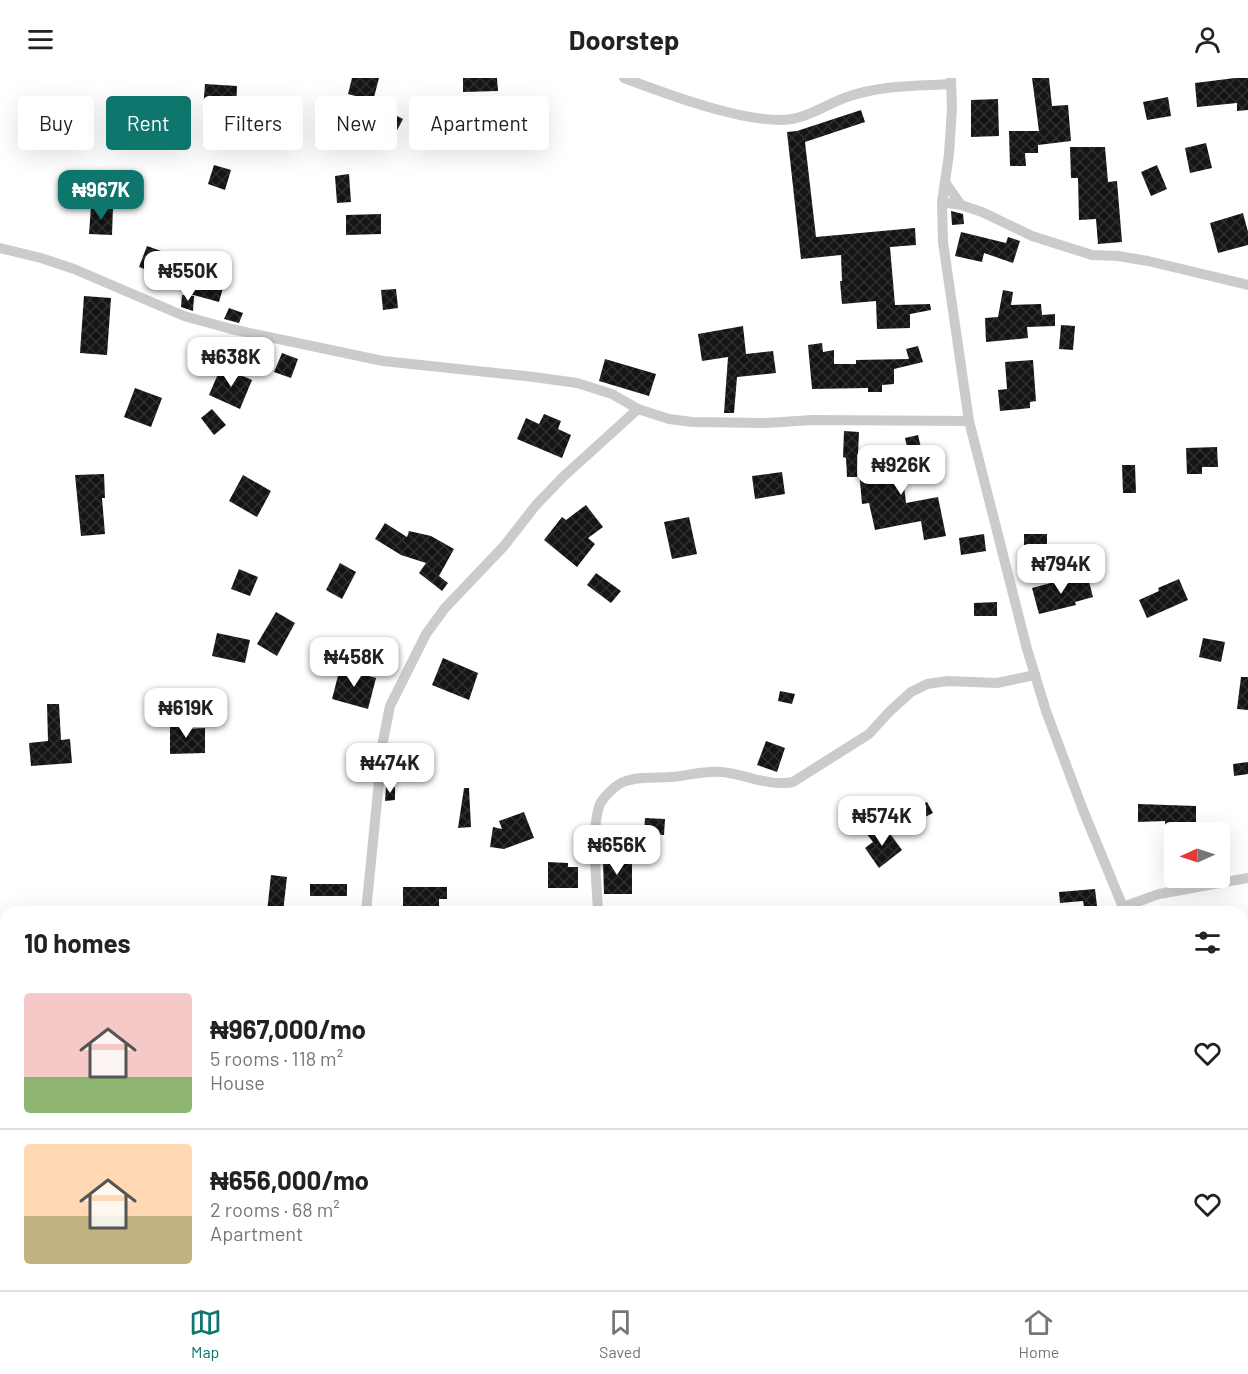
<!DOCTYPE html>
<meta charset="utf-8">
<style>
body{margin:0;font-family:Barlow,sans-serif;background:#f6f6f6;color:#222;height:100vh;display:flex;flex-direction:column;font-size:22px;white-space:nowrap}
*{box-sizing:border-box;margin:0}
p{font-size:20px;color:#767676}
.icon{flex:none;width:33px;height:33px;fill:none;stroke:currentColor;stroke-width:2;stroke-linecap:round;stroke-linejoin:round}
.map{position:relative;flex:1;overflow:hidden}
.panel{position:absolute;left:0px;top:828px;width:1248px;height:384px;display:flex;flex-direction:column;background:#fff;border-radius:18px 18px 0 0;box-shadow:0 6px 24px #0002}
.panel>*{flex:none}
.top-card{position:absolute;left:18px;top:18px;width:600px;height:54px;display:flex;gap:12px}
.needle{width:39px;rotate:267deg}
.fabs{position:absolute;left:1164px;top:744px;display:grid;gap:12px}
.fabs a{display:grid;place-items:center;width:66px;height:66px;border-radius:6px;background:#fff;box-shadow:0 6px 24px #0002;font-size:30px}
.price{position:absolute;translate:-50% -51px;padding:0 14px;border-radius:12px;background:#fff;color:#222;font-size:20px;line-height:39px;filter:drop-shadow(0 2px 3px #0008)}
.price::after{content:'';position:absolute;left:50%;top:36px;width:18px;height:14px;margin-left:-9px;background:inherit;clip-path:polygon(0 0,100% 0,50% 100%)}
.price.current{background:#0f766e;color:#fff}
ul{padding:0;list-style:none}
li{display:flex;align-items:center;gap:18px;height:150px;padding:0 24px}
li+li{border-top:2px solid #e0e0e0}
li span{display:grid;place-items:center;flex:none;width:168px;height:120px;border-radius:6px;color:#555}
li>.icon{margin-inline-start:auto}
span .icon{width:72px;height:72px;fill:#fffc;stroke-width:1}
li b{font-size:26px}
h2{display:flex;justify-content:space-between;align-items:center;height:72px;padding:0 24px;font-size:26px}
.tag{padding:0 21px;border-radius:6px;background:#fff;box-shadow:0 6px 24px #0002;font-size:21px;line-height:54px}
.tag.current{background:#0f766e;color:#fff}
header{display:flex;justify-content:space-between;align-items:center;height:78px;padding:0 24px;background:#fff;font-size:27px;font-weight:700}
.tabs{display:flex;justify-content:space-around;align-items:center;height:84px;border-top:2px solid #e0e0e0;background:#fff;font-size:16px;color:#767676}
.tabs a{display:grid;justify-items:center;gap:3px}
.tabs .current{color:#0f766e}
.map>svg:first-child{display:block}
.building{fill:url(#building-cross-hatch)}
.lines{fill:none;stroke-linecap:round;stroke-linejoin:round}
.street{stroke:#cbcbcb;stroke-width:10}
</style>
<header><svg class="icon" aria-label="menu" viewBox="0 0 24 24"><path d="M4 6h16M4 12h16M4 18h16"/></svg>Doorstep<svg class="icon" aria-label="person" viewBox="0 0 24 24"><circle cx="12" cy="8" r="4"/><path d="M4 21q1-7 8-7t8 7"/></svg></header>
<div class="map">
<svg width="1248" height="1212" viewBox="0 0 1248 1212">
<defs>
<pattern id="building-cross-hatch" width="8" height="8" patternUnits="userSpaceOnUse" patternTransform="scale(1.5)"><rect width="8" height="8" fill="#151515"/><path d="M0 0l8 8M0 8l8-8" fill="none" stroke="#2f2f2f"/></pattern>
</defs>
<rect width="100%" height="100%" fill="#fff"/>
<g class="building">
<path d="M 352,0 L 379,0 L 373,23 L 348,16 Z"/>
<path d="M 463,0 L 497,0 L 498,13 L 463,14 Z"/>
<path d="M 1032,0 L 1049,0 L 1052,28 L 1068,27 L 1071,63 L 1038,67 L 1038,75 L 1025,75 L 1026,88 L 1010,88 L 1009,53 L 1039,53 Z"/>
<path d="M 1235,0 L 1248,0 L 1248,32 L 1237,33 L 1237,25 L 1197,29 L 1195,5 Z"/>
<path d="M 205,6 L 237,8 L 236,35 L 203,33 Z"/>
<path d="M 1168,19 L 1171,38 L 1147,42 L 1143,24 Z"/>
<path d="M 998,21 L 999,58 L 971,59 L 971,22 Z"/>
<path d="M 365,22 L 403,41 L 394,58 L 355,37 Z"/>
<path d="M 861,32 L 865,44 L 805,64 L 816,159 L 915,150 L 916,167 L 890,169 L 895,227 L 930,226 L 931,232 L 910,236 L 910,250 L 877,251 L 876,223 L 842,226 L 840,203 L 842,203 L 841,177 L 801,181 L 787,54 L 797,53 Z"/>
<path d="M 1206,65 L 1212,90 L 1190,95 L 1185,70 Z"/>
<path d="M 1070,69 L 1105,69 L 1108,104 L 1117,103 L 1122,164 L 1098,166 L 1096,141 L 1079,142 L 1078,100 L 1071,100 Z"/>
<path d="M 214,87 L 231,92 L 225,112 L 208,106 Z"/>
<path d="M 1157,87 L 1167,111 L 1151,118 L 1141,94 Z"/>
<path d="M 349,96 L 351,124 L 337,125 L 335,98 Z"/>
<path d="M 91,128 L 113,129 L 112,157 L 89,156 Z"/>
<path d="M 951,133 L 963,136 L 964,146 L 952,147 Z"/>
<path d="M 1243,135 L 1248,154 L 1248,167 L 1218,175 L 1210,145 Z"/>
<path d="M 381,136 L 381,156 L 346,157 L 346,137 Z"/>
<path d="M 961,154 L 1006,165 L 1008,159 L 1020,163 L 1013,185 L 984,175 L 982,184 L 955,178 Z"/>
<path d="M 147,168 L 175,178 L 167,200 L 139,189 Z"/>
<path d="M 197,191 L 226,199 L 219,224 L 190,216 Z"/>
<path d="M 396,211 L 398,230 L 383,232 L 381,212 Z"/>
<path d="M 1003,212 L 1013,214 L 1011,227 L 1041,226 L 1042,237 L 1055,236 L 1055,248 L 1027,249 L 1028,260 L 986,264 L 985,240 L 998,239 Z"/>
<path d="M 182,217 L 194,218 L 193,233 L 181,229 Z"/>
<path d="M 84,218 L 111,220 L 107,277 L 80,275 Z"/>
<path d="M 229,230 L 243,235 L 239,245 L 224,241 Z"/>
<path d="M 1061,247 L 1075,248 L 1073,272 L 1059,271 Z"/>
<path d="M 743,248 L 746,276 L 773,273 L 776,295 L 737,299 L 734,335 L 724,335 L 728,279 L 702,283 L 698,256 Z"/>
<path d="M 822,265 L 823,274 L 834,272 L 834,286 L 856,286 L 856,282 L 909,281 L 906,271 L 918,268 L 923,284 L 894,291 L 894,306 L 882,307 L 882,314 L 868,314 L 868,310 L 812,311 L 808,267 Z"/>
<path d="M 282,275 L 298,281 L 291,300 L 274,294 Z"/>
<path d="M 605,281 L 656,296 L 649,318 L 599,303 Z"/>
<path d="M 1033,282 L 1036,323 L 1030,324 L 1030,330 L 1000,333 L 998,312 L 1007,311 L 1005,284 Z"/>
<path d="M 221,289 L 252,302 L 240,331 L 209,317 Z"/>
<path d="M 135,310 L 162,320 L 151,349 L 124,339 Z"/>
<path d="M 212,331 L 226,347 L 214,357 L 201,340 Z"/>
<path d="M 544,336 L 561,343 L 558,351 L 571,357 L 562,380 L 517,361 L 526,340 L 539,346 Z"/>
<path d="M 844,353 L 859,354 L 857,399 L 847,399 L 846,380 L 843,379 Z"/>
<path d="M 918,357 L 923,378 L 926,378 L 928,397 L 903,399 L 906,425 L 938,419 L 946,458 L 924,462 L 921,443 L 875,452 L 869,425 L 862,426 L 859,392 L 911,388 L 905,360 Z"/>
<path d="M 1217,369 L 1218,389 L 1202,389 L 1202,396 L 1187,396 L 1186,370 Z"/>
<path d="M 1122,387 L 1135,387 L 1136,415 L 1123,415 Z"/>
<path d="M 782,394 L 785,416 L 755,421 L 752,398 Z"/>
<path d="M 104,396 L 105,420 L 102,420 L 105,456 L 81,458 L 75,397 Z"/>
<path d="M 243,397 L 271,413 L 257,439 L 229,423 Z"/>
<path d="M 586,427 L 603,449 L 588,460 L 595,466 L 577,489 L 544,462 L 562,439 L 566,442 Z"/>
<path d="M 689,439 L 697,476 L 672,481 L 664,444 Z"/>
<path d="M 385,445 L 407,459 L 409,453 L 431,458 L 454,471 L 439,498 L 448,505 L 442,513 L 419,495 L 426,485 L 401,477 L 375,461 Z"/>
<path d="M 984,456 L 986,473 L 961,477 L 959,460 Z"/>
<rect x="1024" y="456" width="23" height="24"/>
<path d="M 340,485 L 356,494 L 342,521 L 326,512 Z"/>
<path d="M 239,491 L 258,499 L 250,518 L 231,511 Z"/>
<path d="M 596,495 L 621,513 L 611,525 L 587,507 Z"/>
<path d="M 1069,500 L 1070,505 L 1088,500 L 1093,519 L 1075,524 L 1076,527 L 1039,536 L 1032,510 Z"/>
<path d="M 1179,501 L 1188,522 L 1147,540 L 1139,522 L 1159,513 L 1158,510 Z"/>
<path d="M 997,524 L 997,538 L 974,538 L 974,525 Z"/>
<path d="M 276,534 L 295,545 L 277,578 L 257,566 Z"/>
<path d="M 217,555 L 250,562 L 245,585 L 212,578 Z"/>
<path d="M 1203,560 L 1225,564 L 1221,584 L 1199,579 Z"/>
<path d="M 443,580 L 478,595 L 469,622 L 432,607 Z"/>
<path d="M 340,590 L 376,600 L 368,631 L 332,621 Z"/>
<path d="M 1241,599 L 1248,599 L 1248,632 L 1237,631 Z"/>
<path d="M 780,613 L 795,616 L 792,626 L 778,623 Z"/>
<path d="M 47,626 L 59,626 L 61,662 L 70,661 L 72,685 L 31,688 L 29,665 L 48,663 Z"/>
<path d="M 170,641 L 185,641 L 185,651 L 205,650 L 205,675 L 170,676 Z"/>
<path d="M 766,663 L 785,670 L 777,694 L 757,687 Z"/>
<path d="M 1248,684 L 1248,696 L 1234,698 L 1233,686 Z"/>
<path d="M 386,709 L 395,709 L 395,722 L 385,723 Z"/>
<path d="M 464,710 L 469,710 L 471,749 L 458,750 Z"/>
<path d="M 927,724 L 933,735 L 923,740 L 917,729 Z"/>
<path d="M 1138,726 L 1196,728 L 1196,754 L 1165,754 L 1165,743 L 1138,744 Z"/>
<path d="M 524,734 L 534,760 L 504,771 L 490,769 L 493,749 L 502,751 L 499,743 Z"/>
<path d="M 645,740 L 665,741 L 664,757 L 644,756 Z"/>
<path d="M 875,749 L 879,755 L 886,750 L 902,772 L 879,790 L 865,770 L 873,764 L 866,755 Z"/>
<path d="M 606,775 L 616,775 L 616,786 L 632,786 L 632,816 L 604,816 L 603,782 Z"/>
<path d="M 548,784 L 568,785 L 568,789 L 578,789 L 578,810 L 548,810 Z"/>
<path d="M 271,797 L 287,799 L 283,834 L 267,834 Z"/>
<rect x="310" y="806" width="37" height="12"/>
<path d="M 403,809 L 447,809 L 447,821 L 439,821 L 439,834 L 403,834 Z"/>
<path d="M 1095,811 L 1097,828 L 1084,829 L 1083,823 L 1060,825 L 1059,814 Z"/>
</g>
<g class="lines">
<g class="street">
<path d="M 624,0 C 664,15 751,48 792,41 C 811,38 829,25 847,19 C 881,7 916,8 951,6"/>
<path d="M 951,0 L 952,30 L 949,76 L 942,124 L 943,164 L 969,343 L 1027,571 L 1046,633 L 1083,732 L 1125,834"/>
<path d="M 945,104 L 961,127"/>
<path d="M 942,124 L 961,127 L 982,134 L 1032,158 L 1092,177 L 1118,178 L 1148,183 L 1248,207"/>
<path d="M 0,170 L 41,180 L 74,191 L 184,238 L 231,251 L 383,283 L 534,299 L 577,305 L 612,316 L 638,331 L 669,341 L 692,344 L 766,345 L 813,342 L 969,343"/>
<path d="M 1123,829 L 1159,816 L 1248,800"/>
<path d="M 366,834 L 383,663 L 390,628 L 426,556 L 445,530 L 504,468 L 536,427 L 564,398 L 638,331"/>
<path d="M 598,834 C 597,809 590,745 601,724 C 606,717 614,709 621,705 C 636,698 655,700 671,699 C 688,698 704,692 721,694 C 746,696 768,709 793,704 L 869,656 L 890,633 L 911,614 L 927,606 L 948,603 L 997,605 L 1035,597"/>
<path d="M 0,1007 L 6,1003"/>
<path d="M 1242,1148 L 1248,1149"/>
<path d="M 159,1206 L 160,1212"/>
<path d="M 1142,1206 L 1143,1212"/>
<path d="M 416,1212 L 416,1206"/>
</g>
</g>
</svg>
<div class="fabs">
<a><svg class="needle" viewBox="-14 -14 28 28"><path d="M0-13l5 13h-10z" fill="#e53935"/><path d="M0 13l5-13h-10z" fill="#767676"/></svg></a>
</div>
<b class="price current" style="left:101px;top:143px">₦967K</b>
<b class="price" style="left:188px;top:224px">₦550K</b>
<b class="price" style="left:231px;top:310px">₦638K</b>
<b class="price" style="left:901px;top:418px">₦926K</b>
<b class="price" style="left:1061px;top:517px">₦794K</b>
<b class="price" style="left:354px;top:610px">₦458K</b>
<b class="price" style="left:186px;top:661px">₦619K</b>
<b class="price" style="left:390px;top:716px">₦474K</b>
<b class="price" style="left:882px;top:769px">₦574K</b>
<b class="price" style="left:617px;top:798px">₦656K</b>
<div class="top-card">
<a class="tag">Buy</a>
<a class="tag current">Rent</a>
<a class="tag">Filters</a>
<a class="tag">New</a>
<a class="tag">Apartment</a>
</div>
<section class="panel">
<h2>10 homes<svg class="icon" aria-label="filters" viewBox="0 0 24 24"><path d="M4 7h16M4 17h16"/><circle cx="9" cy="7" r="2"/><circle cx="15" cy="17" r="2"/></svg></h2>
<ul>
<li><span style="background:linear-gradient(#f6c9c9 70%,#8fb573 0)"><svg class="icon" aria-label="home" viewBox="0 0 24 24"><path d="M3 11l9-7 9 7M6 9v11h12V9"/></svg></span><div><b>₦967,000/mo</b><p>5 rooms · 118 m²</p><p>House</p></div><svg class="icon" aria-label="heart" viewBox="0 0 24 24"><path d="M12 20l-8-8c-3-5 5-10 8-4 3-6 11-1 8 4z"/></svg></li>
<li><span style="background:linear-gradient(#ffd9b3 60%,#c2b280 0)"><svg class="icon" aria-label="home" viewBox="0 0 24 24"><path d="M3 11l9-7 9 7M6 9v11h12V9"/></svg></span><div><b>₦656,000/mo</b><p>2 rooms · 68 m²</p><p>Apartment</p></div><svg class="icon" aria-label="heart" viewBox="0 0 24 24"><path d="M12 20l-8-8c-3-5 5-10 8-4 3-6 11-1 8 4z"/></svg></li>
</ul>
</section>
</div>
<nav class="tabs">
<a class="current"><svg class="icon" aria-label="map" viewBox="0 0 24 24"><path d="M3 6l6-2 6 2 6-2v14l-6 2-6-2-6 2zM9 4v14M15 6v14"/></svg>Map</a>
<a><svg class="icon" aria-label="saved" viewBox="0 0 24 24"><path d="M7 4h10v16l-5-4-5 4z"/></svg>Saved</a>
<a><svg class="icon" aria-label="home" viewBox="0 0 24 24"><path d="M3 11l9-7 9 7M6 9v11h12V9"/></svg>Home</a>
</nav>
